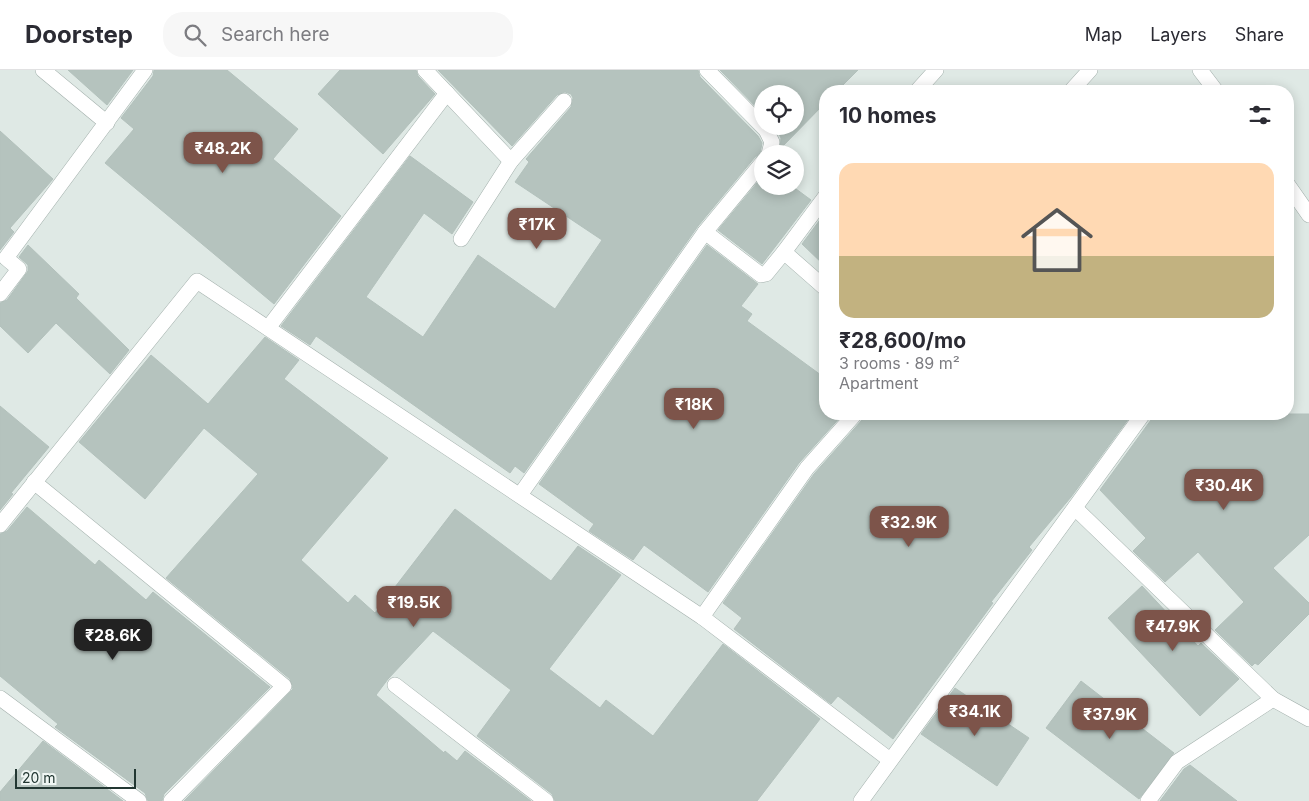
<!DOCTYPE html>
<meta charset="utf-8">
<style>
body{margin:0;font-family:Inter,sans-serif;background:#f7f7f7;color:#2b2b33;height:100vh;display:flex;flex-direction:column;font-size:19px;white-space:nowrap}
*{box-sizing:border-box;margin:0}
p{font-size:16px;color:#7c7c81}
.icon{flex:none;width:28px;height:28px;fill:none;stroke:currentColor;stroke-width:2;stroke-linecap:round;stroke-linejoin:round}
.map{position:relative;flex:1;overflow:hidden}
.drawer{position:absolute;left:819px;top:15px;width:475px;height:335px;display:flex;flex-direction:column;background:#fff;border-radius:20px;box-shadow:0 2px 12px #0003}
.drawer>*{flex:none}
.buttons{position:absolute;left:754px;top:15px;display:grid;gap:10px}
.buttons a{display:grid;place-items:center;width:50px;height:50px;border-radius:50%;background:#fff;box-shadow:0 2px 12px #0003;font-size:25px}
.scale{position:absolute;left:15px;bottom:12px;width:121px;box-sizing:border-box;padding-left:5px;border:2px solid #223732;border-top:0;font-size:14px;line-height:18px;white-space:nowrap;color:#223732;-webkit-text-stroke:4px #eff6f3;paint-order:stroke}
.price{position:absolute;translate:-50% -42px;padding:0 11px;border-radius:10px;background:#7d544a;color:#fff;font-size:16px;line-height:32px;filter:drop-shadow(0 1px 2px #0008)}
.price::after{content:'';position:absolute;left:50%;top:30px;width:15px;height:11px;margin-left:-8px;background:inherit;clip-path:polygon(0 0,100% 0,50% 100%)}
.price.on{background:#222;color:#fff}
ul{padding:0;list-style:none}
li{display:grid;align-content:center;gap:10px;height:265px;padding:0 20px}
li span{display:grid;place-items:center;height:155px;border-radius:15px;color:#555}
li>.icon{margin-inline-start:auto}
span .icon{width:90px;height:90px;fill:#fffc;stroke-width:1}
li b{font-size:21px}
h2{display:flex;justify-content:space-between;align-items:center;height:60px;padding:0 20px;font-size:21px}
header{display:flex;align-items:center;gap:30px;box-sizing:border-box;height:70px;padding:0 25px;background:#fff;border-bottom:1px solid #e1e1e2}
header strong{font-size:24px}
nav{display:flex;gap:28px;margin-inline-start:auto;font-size:18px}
.search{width:350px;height:45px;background:#f7f7f7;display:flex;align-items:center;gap:12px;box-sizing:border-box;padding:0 18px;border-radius:20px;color:#7c7c81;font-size:19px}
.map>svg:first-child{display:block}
.building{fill:#b5c3be;stroke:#b3c1bc}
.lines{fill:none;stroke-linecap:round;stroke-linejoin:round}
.street-casing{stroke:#a3b0ac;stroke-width:16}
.street{stroke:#fff;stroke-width:15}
</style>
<header>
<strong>Doorstep</strong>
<div class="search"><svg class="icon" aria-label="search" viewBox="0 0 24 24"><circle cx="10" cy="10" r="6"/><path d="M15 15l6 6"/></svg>Search here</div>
<nav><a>Map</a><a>Layers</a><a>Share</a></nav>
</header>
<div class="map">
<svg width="1309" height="731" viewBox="0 0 1309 731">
<rect width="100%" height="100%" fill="#dfe9e5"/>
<g class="building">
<path d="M 68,0 L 133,0 L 107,35 Z"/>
<path d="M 154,0 L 227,0 L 298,59 L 273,89 L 341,146 L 274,234 L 105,93 L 134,59 L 121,48 L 153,6 Z"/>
<path d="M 340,0 L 416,0 L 418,6 L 435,24 L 383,84 L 318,24 Z"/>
<path d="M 438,0 L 698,0 L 700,7 L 758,66 L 762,73 L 760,84 L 755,87 L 698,156 L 524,403 L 515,396 L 510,403 L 316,266 L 310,275 L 281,256 L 410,86 L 473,132 L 452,164 L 424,143 L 366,227 L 423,267 L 478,185 L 555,239 L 602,170 L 515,112 L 529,92 L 526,89 L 571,37 L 573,28 L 571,24 L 565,22 L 557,25 L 512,76 Z"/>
<path d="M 720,0 L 858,0 L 837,21 L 825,21 L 825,33 L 780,79 L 781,68 L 775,56 L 795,56 L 795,24 L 762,24 L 762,43 Z"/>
<path d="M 0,61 L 53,109 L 10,158 L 14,162 L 0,180 Z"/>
<path d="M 762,107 L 762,116 L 792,116 L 811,130 L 762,194 L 718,160 Z"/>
<path d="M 825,143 L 825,196 L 802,174 Z"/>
<path d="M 28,175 L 79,224 L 76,228 L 129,280 L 110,304 L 56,253 L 28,283 L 0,256 L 0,233 L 7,230 L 28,201 L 28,195 L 19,187 Z"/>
<path d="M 707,175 L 758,214 L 741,236 L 752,244 L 747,251 L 825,308 L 825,344 L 843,344 L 799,393 L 708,522 L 644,475 L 633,490 L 589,461 L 594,454 L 539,414 Z"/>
<path d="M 265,267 L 299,290 L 284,309 L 388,388 L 301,490 L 348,533 L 355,525 L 375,543 L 455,439 L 551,511 L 578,476 L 621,505 L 549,599 L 600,638 L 606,630 L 653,666 L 723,574 L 820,649 L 757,731 L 555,731 L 552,724 L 477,666 L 511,620 L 433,561 L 388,609 L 376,625 L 444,683 L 445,681 L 457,691 L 465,681 L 531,731 L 184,731 L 293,619 L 290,609 L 166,508 L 258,404 L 204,358 L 145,429 L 79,372 L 151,285 L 208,334 Z"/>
<path d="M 0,336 L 49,377 L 11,423 L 13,424 L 0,440 Z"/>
<path d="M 864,344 L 1132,344 L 1071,427 L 1029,477 L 1032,480 L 991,532 L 993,533 L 893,669 L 838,626 L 831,634 L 734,559 L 742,548 L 723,533 L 814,404 L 862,350 Z"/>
<path d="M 1152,344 L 1309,344 L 1309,465 L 1273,498 L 1309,533 L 1309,544 L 1258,595 L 1255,593 L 1252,596 L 1215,560 L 1244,532 L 1198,482 L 1165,512 L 1133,481 L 1146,468 L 1100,420 L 1151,350 Z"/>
<path d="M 27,437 L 95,495 L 99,490 L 146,530 L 153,522 L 270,617 L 164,724 L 162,731 L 148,731 L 145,723 L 55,657 L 58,654 L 0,606 L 0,464 L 7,461 Z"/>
<path d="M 1142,516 L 1198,576 L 1201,573 L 1239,609 L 1200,646 L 1108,548 Z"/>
<path d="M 1081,611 L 1174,683 L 1139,729 L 1046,658 Z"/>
<path d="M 955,618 L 1029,668 L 997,716 L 921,664 Z"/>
<path d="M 43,671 L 123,731 L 0,731 L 0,722 Z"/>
<path d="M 1190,695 L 1237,731 L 1160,731 L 1184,699 Z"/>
</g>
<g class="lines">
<g class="street-casing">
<g id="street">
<path d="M 43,0 L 107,53"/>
<path d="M 425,0 L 511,91"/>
<path d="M 707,0 L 766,60 L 772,72 L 769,84"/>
<path d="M 1200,0 L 1216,21"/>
<path d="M 917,21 L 936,0"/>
<path d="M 1071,21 L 1090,0"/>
<path d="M 1288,115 L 1309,145"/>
<path d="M 705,162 L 761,205 L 766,204 L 784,182 L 825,218"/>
<path d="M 461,169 L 511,91 L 564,31"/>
<path d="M 784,182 L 825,127"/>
<path d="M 0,224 L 19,199 L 6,188 L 145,0"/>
<path d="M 268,258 L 447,23"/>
<path d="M 34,412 L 284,616 L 171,731"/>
<path d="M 520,425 L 705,162 L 762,93"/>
<path d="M 1075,438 L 1273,629 L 1177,692 L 1148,731"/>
<path d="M 0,455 L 197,211 L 702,547 L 890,690"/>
<path d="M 702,547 L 807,398 L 855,344"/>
<path d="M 395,615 L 546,731"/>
<path d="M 0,628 L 139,731"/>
<path d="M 1273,629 L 1309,649"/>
<path d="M 861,731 L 1143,344"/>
</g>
</g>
<use href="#street" class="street"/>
</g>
</svg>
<div class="buttons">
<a><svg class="icon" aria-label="locate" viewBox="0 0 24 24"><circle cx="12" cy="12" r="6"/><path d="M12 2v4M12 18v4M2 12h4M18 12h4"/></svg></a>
<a><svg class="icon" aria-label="layers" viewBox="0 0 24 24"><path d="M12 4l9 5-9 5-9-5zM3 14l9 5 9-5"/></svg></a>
</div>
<div class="scale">20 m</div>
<b class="price" style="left:223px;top:104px">₹48.2K</b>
<b class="price" style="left:537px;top:180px">₹17K</b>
<b class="price" style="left:694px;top:360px">₹18K</b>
<b class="price" style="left:1224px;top:441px">₹30.4K</b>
<b class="price" style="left:909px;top:478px">₹32.9K</b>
<b class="price" style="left:414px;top:558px">₹19.5K</b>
<b class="price" style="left:1173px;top:582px">₹47.9K</b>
<b class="price on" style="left:113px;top:591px">₹28.6K</b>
<b class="price" style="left:975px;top:667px">₹34.1K</b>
<b class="price" style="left:1110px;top:670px">₹37.9K</b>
<section class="drawer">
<h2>10 homes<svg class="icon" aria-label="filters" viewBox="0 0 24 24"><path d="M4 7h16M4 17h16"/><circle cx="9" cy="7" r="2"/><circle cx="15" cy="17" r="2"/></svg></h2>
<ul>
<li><span style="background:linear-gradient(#ffd9b3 60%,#c2b280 0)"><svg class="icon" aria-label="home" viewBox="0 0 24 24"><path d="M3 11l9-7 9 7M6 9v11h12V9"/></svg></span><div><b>₹28,600/mo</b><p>3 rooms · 89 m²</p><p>Apartment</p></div></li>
</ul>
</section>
</div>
